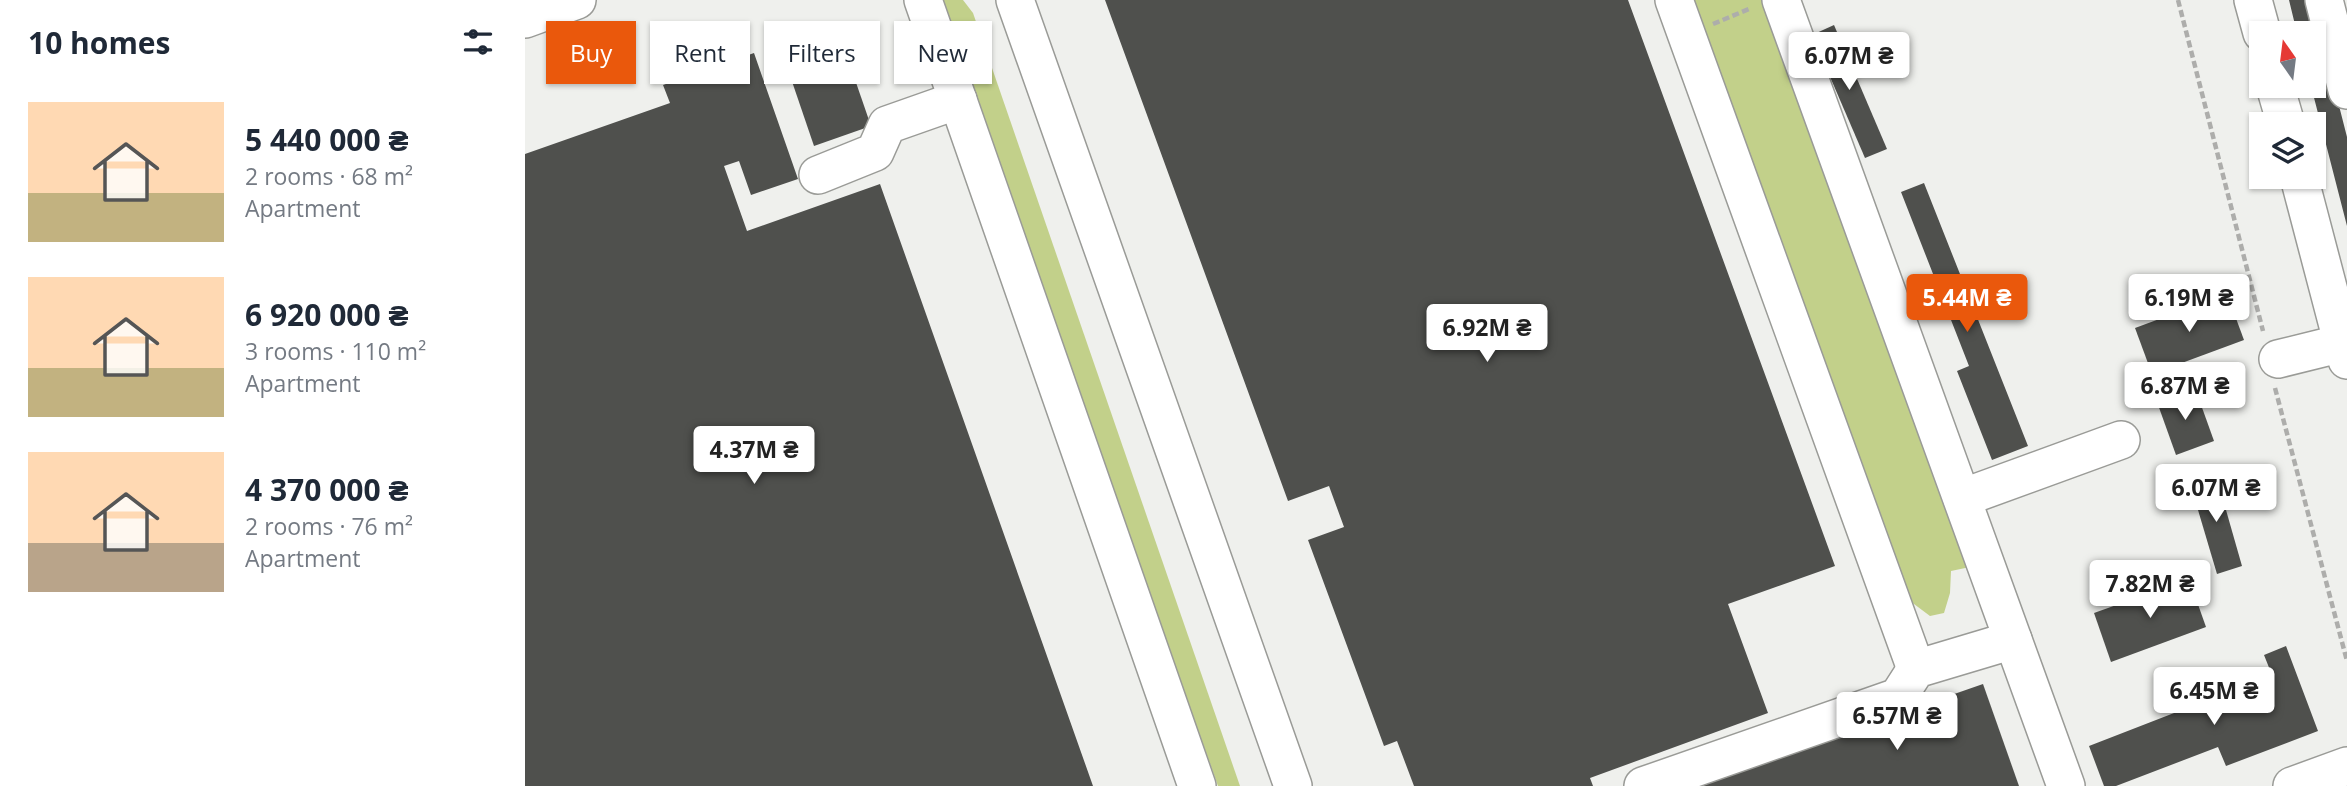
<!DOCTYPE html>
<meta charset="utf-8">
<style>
body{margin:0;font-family:"Open Sans",sans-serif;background:#f6f6f7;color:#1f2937;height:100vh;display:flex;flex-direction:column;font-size:26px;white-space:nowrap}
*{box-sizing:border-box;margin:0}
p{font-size:23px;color:#747a83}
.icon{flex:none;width:38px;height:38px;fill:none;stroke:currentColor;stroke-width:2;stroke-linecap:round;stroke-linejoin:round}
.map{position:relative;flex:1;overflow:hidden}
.details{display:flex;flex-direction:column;background:#fff;width:525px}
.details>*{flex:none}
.hud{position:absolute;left:21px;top:21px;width:665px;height:63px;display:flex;gap:14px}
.needle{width:46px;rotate:346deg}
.controls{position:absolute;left:1724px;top:21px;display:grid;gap:14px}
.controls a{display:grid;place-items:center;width:77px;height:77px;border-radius:0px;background:#fff;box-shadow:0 2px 5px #0004;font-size:35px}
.price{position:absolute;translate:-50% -60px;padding:0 16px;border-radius:7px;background:#fff;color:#222;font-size:23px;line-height:46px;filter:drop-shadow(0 2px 4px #0008)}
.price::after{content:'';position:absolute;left:50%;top:42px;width:21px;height:16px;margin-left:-10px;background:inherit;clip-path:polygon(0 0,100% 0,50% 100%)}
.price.active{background:#ea580c;color:#fff}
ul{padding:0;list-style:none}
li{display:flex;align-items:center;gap:21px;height:175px;padding:0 28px}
li span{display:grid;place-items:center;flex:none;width:196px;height:140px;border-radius:0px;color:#555}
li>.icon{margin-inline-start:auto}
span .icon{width:84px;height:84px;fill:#fffc;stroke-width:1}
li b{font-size:30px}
h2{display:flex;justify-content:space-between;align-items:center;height:84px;padding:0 28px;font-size:30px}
.chip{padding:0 24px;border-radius:0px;background:#fff;box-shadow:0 2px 5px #0004;font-size:24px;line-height:63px}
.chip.active{background:#ea580c;color:#fff}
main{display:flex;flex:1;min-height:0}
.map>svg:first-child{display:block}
.green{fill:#c2d08a}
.building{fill:#4f504d}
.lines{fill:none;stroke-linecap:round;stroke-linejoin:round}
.minor-casing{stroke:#9a9b97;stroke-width:40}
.path{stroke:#adadab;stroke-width:4.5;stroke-dasharray:7 3.5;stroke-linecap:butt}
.minor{stroke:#fff;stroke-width:37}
</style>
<main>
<section class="details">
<h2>10 homes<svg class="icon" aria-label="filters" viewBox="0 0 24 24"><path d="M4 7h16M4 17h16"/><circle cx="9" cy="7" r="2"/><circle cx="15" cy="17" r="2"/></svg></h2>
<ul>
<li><span style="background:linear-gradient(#ffd9b3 65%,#c2b280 0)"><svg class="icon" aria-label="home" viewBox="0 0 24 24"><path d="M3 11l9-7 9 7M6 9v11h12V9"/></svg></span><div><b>5 440 000 ₴</b><p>2 rooms · 68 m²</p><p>Apartment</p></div></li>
<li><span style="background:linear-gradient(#ffd9b3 65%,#c2b280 0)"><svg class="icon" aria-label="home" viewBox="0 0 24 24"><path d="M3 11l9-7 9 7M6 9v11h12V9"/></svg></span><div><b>6 920 000 ₴</b><p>3 rooms · 110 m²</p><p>Apartment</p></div></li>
<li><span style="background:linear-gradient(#ffd9b3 65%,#b9a48a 0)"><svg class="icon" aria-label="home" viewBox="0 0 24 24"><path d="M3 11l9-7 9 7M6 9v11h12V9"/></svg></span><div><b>4 370 000 ₴</b><p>2 rooms · 76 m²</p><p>Apartment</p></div></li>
</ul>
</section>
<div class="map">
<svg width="1822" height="786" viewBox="0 0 1822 786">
<rect width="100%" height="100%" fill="#eff0ed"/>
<g class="green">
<path d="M 410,0 L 438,0 L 448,13 L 715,786 L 693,786 Z"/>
<path d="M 1168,0 L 1238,0 L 1445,567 L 1426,571 L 1425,593 L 1419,613 L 1405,616 L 1381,598 Z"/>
</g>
<g class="building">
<path d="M 580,0 L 1103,0 L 1310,566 L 1203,604 L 1243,713 L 1065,778 L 1068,786 L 889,786 L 872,741 L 859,746 L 783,540 L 819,527 L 804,486 L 763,501 Z"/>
<path d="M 1764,0 L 1787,0 L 1822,137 L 1822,226 L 1786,86 L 1788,86 L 1788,33 L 1772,33 Z"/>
<path d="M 1309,25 L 1362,149 L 1340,158 L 1287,35 Z"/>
<path d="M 316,39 L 346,126 L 289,146 L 259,58 Z"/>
<path d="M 229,53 L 273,179 L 226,195 L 214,161 L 199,166 L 222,231 L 355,184 L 568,786 L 0,786 L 0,154 L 145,103 L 138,85 Z"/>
<path d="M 1399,183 L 1503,446 L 1467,460 L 1432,371 L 1444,366 L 1376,192 Z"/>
<path d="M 1702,294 L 1719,340 L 1627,374 L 1610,328 Z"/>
<path d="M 1670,388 L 1689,441 L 1651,455 L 1632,402 Z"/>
<path d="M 1691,475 L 1717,566 L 1692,574 L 1665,483 Z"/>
<path d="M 1664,579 L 1681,627 L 1586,662 L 1569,613 Z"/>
<path d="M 1761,646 L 1793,731 L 1701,766 L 1693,747 L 1591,786 L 1579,786 L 1564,746 L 1747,675 L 1739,655 Z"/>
<path d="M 1458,684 L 1494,786 L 1165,786 Z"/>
</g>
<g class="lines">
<g class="minor-casing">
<g id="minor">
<path d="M 398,0 L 672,786"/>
<path d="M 490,0 L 768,786"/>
<path d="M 1149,0 L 1391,669"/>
<path d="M 1256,0 L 1541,786"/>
<path d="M 1728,0 L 1737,33"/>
<path d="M 1799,0 L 1822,90"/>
<path d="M 0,19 L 52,0"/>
<path d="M 1750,86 L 1761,124"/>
<path d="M 293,175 L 350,152 L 362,125 L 433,100"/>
<path d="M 1774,177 L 1822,360"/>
<path d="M 1753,359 L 1822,342"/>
<path d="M 1437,498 L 1596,440"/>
<path d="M 1118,786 L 1373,697 L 1391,669 L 1488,640"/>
<path d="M 1767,786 L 1822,766"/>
</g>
</g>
<g class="path">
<path d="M 1653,0 L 1738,331"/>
<path d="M 1188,24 L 1224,9"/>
<path d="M 1750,388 L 1822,661"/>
</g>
<use href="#minor" class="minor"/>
</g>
</svg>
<div class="controls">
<a><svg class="needle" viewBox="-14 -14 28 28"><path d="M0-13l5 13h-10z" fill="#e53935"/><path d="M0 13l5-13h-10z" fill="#747a83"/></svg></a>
<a><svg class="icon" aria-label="layers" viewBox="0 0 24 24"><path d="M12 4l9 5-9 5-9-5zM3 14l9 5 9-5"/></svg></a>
</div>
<b class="price" style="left:1324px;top:92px">6.07M ₴</b>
<b class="price active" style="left:1442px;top:334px">5.44M ₴</b>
<b class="price" style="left:1664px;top:334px">6.19M ₴</b>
<b class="price" style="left:962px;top:364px">6.92M ₴</b>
<b class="price" style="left:1660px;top:422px">6.87M ₴</b>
<b class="price" style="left:229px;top:486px">4.37M ₴</b>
<b class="price" style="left:1691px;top:524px">6.07M ₴</b>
<b class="price" style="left:1625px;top:620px">7.82M ₴</b>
<b class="price" style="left:1689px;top:727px">6.45M ₴</b>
<b class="price" style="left:1372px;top:752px">6.57M ₴</b>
<div class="hud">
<a class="chip active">Buy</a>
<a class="chip">Rent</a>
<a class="chip">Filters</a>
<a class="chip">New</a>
</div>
</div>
</main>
